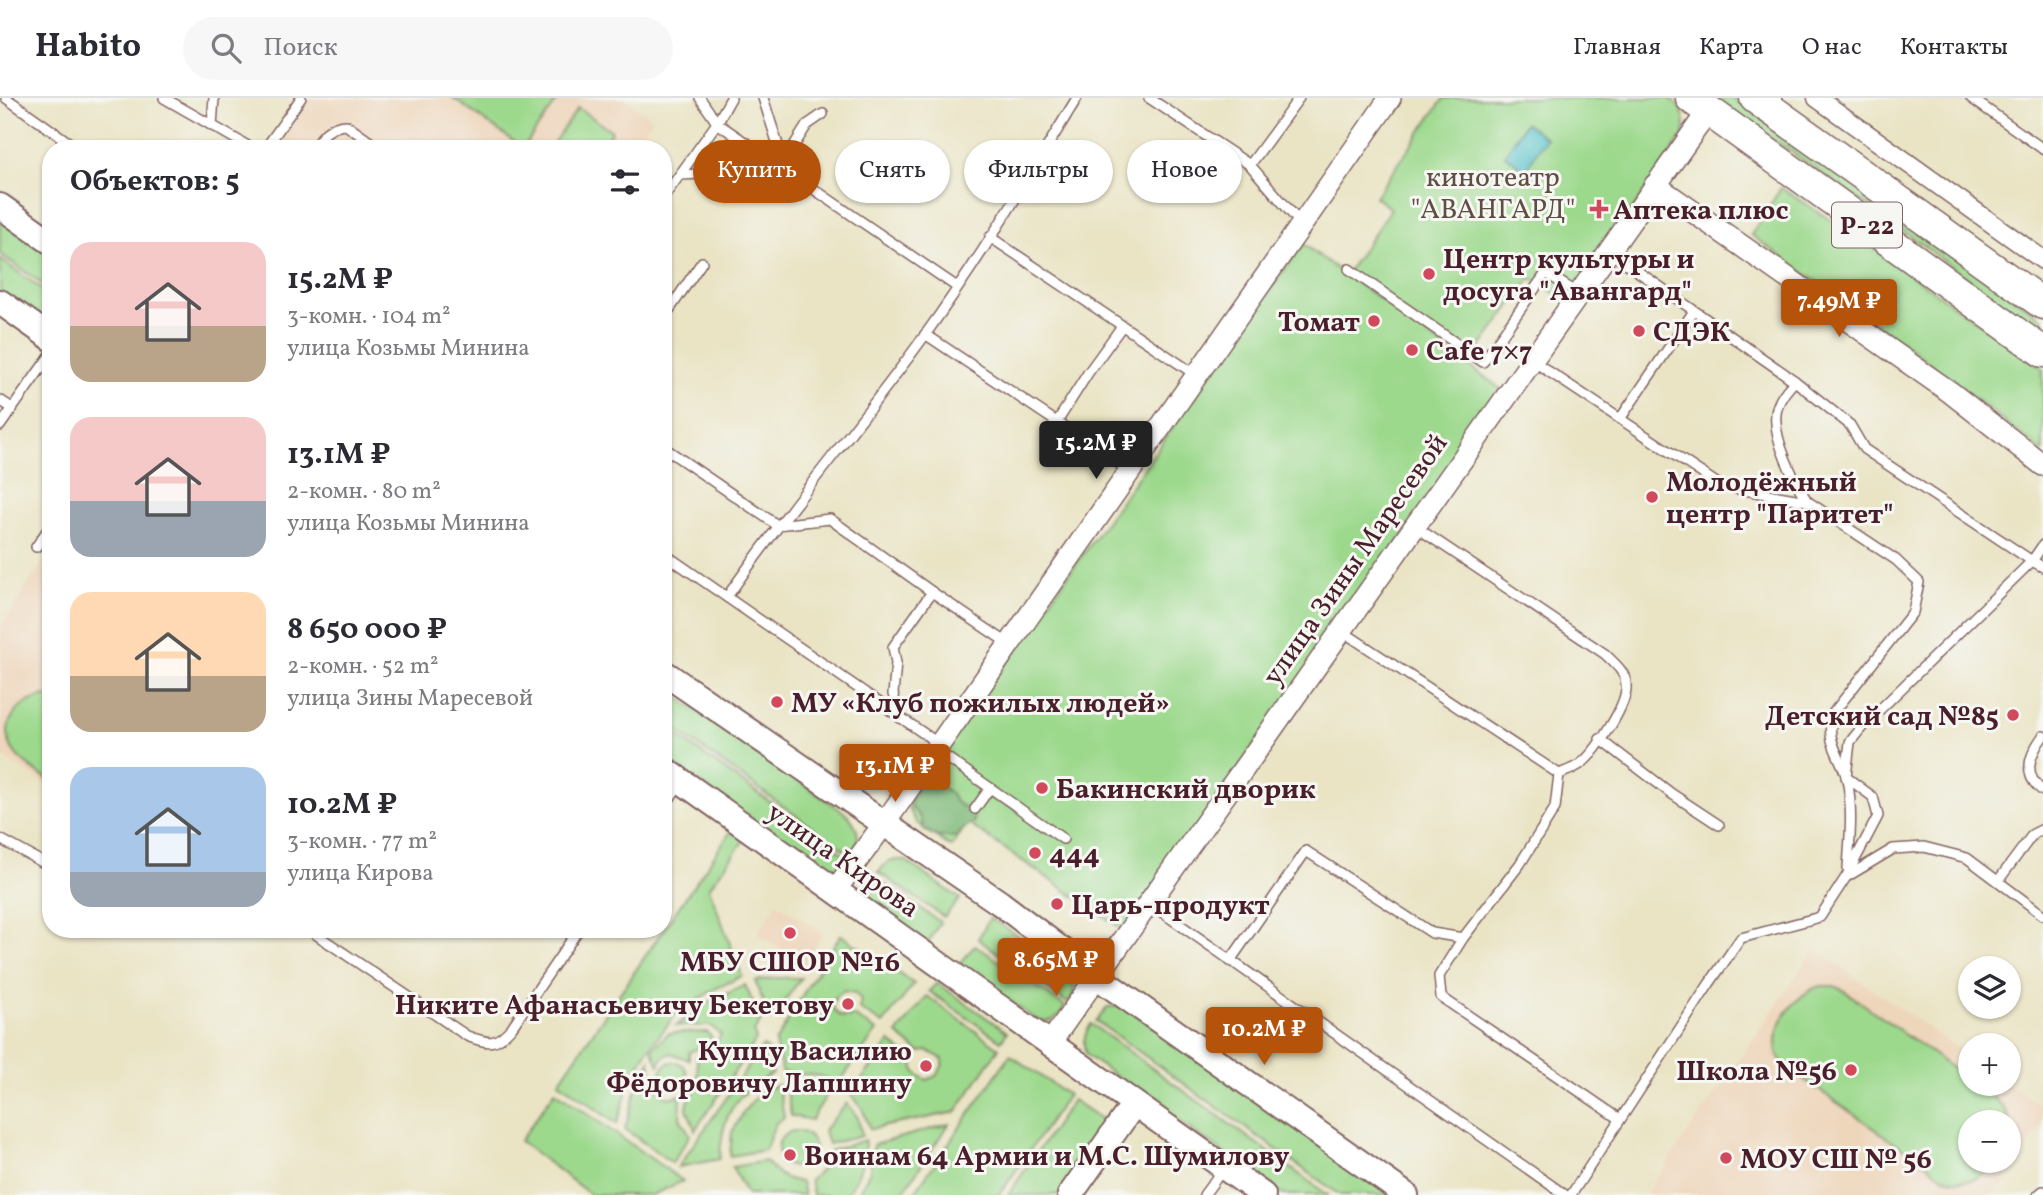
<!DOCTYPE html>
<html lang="ru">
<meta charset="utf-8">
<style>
body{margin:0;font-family:Vollkorn,serif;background:#f7f7f7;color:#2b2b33;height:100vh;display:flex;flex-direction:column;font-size:26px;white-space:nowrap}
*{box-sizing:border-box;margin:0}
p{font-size:23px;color:#7c7c81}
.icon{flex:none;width:38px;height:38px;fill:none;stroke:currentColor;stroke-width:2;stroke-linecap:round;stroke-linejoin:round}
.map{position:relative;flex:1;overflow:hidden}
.panel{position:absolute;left:42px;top:42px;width:630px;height:798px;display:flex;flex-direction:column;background:#fff;border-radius:28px;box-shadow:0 2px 5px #0004}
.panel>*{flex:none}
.banner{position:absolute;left:693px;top:42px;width:665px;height:63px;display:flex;gap:14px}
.tools{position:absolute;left:1958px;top:858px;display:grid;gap:14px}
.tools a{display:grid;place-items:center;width:63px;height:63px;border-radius:50%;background:#fff;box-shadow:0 2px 5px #0004;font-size:35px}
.price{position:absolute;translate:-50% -60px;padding:0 16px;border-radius:7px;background:#b45309;color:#fff;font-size:23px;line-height:46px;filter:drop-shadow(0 2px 4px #0008)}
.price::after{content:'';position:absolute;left:50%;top:42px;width:21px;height:16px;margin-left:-10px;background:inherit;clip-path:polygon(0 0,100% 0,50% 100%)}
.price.active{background:#222;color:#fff}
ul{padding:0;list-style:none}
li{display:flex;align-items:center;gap:21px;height:175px;padding:0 28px}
li span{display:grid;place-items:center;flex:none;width:196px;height:140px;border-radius:21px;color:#555}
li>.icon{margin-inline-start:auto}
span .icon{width:84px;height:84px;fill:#fffc;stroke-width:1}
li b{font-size:30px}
h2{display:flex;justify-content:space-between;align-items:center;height:84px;padding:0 28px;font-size:30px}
.tag{padding:0 24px;border-radius:32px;background:#fff;box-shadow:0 2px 5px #0004;font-size:24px;line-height:63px}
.tag.active{background:#b45309;color:#fff}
header{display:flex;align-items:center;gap:42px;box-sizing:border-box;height:98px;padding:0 35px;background:#fff;border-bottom:2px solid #e1e1e2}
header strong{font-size:33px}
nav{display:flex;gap:38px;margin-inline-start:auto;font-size:24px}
.search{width:490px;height:63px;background:#f7f7f7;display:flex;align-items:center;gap:18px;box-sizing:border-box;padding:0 24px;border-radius:38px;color:#7c7c81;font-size:26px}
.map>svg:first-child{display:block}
.built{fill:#eed6bb;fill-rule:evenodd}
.green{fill:#9dd98d;stroke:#747c5c;stroke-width:2}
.forest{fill:#7eb978;stroke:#646c52;stroke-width:2}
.water{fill:#53c1c9;stroke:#4e707a;stroke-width:2}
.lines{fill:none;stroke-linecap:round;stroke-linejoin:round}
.service-casing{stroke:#826461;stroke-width:12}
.minor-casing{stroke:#826461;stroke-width:21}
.tertiary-casing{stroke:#826461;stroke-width:24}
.secondary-casing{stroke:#826461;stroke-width:28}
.trunk-casing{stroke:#826461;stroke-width:33}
.service{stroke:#fff;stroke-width:9}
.minor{stroke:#fff;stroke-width:18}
.tertiary{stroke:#fff;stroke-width:21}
.secondary{stroke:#fff;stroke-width:24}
.trunk{stroke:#fff;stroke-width:30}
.poi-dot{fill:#d1495b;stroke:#f6f6f2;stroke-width:2.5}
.labels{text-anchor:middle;stroke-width:6;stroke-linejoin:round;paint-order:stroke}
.shield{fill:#f6f6f2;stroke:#7e6067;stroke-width:2}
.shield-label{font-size:26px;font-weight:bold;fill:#4a1f2b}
.park-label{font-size:28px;fill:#5f4e44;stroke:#f6f6f2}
.poi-label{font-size:28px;font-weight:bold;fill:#4a1f2b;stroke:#f6f6f2;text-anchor:start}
.street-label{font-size:28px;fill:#4a1f2b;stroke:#f6f6f2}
</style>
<header>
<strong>Habito</strong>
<div class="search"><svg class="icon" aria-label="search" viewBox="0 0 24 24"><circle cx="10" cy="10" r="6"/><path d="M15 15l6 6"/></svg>Поиск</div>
<nav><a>Главная</a><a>Карта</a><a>О нас</a><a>Контакты</a></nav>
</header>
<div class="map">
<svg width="2043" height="1097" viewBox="0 0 2043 1097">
<rect width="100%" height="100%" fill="#f6f6f2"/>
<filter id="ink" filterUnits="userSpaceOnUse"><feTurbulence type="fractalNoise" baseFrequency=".0143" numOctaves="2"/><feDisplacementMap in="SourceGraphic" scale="14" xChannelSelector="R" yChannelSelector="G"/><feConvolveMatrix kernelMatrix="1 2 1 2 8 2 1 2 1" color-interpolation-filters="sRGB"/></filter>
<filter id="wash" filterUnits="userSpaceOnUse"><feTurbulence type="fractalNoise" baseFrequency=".00686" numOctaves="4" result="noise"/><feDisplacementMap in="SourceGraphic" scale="28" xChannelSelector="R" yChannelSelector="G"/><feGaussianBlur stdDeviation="1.57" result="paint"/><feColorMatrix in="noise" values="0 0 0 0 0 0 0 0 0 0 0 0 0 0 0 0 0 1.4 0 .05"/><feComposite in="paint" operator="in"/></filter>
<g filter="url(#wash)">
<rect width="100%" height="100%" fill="#eae4c5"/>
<g class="built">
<path d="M 312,0 L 622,0 L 653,21 L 632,51 L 278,51 Z"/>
<path d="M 51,451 L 51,690 L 0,657 L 0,530 Z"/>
<path d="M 777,805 L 823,835 L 803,866 L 757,836 Z"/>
<path d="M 1815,851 L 1970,959 L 1970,985 L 2009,985 L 2043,1009 L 2043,1027 L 1994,1097 L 1645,1097 ZM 1970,1024 L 2009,1024 L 2009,1062 L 1970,1062 Z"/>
</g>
<g class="green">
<path d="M 453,0 L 559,0 L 523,50 Z"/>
<path d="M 1444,0 L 1669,0 C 1683,9 1687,20 1684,36 L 1569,204 L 1531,180 L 1473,260 L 1352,181 L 1505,294 L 1124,832 L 967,725 L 952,749 L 948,747 L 917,725 L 906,706 L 1303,146 L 1345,177 L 1391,111 L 1375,99 Z"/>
<path d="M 1714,0 L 1732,0 L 1984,177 L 2043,221 L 2043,235 L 1880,116 Z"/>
<path d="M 578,10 L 612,33 L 600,51 L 549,51 Z"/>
<path d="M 1781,90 L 1865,144 L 2043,271 L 2043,354 L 1913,252 L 1751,137 Z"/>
<path d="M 0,120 L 51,155 L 51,192 L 0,156 Z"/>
<path d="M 0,161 L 51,198 L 51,232 L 0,196 Z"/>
<path d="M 663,589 L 848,717 C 859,730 861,741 852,757 L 663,623 Z"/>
<path d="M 45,598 L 51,600 L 51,683 C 29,669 0,653 10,623 C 18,608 29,602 45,598 Z"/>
<path d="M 663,628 L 849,760 L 837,773 L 828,773 L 663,660 Z"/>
<path d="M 736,726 L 749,735 L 709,790 L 742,878 L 715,891 L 677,915 L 648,952 L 630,983 L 617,1026 L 559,984 Z"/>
<path d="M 898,762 L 906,763 L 960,801 L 944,819 L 878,774 L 889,763 Z"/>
<path d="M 873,778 L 940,824 L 927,847 L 867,804 L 864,793 Z"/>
<path d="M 990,820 L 1069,871 C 1074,884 1077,893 1068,905 L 978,841 Z"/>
<path d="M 841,837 L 914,886 L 883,926 L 859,911 L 861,902 L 855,895 L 844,893 L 836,898 L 832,908 C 837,918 843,922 854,918 L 877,933 L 838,986 L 820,978 L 782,974 L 775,945 L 812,881 Z"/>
<path d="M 975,847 L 1065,908 C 1058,921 1050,927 1035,921 L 959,867 Z"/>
<path d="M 777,880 L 801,880 L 771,922 L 755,883 Z"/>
<path d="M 937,885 L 1007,934 L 1001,943 L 929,893 Z"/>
<path d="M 745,887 L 761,923 L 754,934 L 756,942 L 695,1032 L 687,1010 L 688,1004 L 698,988 L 697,958 L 712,953 L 721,937 L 711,928 L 676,928 L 705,906 Z"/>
<path d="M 1820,888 L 1834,888 L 1845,893 L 1970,983 L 1970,985 L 1974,985 C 1997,1002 2015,1012 2009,1043 L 2009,1024 L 1970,1024 L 1970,1062 L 1997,1062 C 1983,1080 1969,1088 1946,1080 L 1790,972 C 1786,968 1781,964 1779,960 C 1767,932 1795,896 1820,888 Z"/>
<path d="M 927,898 L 999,950 L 956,1014 L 870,1031 L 862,1010 L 851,996 L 890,944 L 913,962 C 913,974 917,977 927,982 L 936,978 L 943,967 L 943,961 L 928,953 L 919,954 L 897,936 Z"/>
<path d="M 1124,908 L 1391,1097 L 1340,1097 L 1096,923 L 1108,909 Z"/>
<path d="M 1091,926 L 1328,1097 L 1283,1097 L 1086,957 C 1082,944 1084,938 1091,926 Z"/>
<path d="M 707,934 L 712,940 L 709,946 L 689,954 L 689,962 L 671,955 L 663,959 L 659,967 L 652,951 L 669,935 Z"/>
<path d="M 763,948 L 767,951 L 773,975 C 735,996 721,1017 720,1061 L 678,1069 Z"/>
<path d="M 1010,957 L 1068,997 L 999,1097 L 913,1097 Z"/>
<path d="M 650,963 C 652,981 654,990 669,1000 L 681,997 L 680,1020 L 690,1037 L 672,1065 L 625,1031 L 637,989 Z"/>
<circle cx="674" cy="977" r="13"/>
<path d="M 793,982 L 809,983 L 830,992 L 811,1022 L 791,1018 L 785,983 Z"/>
<path d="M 778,987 L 784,1019 L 775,1026 L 765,1052 L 730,1058 L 732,1034 L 745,1012 L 760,994 Z"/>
<path d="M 555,993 L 683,1083 L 652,1097 L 591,1097 L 520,1043 Z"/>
<path d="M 1073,1002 L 1111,1028 L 1062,1097 L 1008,1097 Z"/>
<path d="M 847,1005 L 858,1020 L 862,1038 L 828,1046 L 824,1032 Z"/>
<path d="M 949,1026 L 901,1097 L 858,1097 L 870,1073 L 873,1047 Z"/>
<circle cx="796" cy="1051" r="18"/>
<path d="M 865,1042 C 864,1064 859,1081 845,1097 L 813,1097 L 810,1082 C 821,1073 827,1067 829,1053 Z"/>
<path d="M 766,1063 C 776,1077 784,1081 801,1084 L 804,1097 L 747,1097 L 732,1069 Z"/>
</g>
<path class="forest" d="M 930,679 L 950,695 L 955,703 L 963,709 L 972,707 L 974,724 L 963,731 L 957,739 L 937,739 L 924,732 L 921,720 L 910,708 C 912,693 918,688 930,679 Z"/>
<path class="water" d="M 1525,25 L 1546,40 L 1525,72 L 1505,57 Z"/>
</g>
<g filter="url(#ink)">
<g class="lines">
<g class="service-casing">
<g id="service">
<path d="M 6,0 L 78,51"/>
<path d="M 164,0 L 253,51"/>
<path d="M 700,0 L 717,25 L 957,189"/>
<path d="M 1149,0 L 1250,67 L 1301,126"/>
<path d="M 1971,0 L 2043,51"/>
<path d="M 212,28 L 214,0"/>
<path d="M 265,51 L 301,0"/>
<path d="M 313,51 C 322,37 329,28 346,27 L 380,51"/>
<path d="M 783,65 L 807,27 L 823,16"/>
<path d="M 1250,67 L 1299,0"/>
<path d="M 680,77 L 786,72 L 763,0"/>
<path d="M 663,100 L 717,25 L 731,0"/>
<path d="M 990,139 L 1196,277"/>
<path d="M 1610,154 L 1795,283 L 1850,327 L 1864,351 L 2032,463 L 2043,447"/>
<path d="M 1349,171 L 1483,264 L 1546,175 L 1579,196"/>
<path d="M 663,221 L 702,164"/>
<path d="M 925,236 L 1130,373"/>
<path d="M 1533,263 L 1721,388 L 1807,403 L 1896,462 L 1919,484 L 1913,514 L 1834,614 C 1823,643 1841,656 1847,681 C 1853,711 1850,740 1848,770"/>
<path d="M 1795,283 C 1786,292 1777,303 1776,316 C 1773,341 1794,382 1807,403"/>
<path d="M 0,302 L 12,310"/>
<path d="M 1620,321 L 1694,213"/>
<path d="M 1057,324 L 1088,275 L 1122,228"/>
<path d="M 0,328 L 51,256"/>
<path d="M 663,349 L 777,427 L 830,421 L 932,494 L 893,549 L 896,565 L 893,596 L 900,620"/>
<path d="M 36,449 L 51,427"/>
<path d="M 663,455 L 939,646"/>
<path d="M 932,494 L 1009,546"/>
<path d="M 727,499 C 789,409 861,326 925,237 C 980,161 1028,80 1077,0"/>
<path d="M 1342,533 L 1559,676 C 1567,673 1576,670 1583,664 C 1597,652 1628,606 1626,587 C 1626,574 1614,565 1605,556 L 1416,429"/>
<path d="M 2043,638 C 2030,656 2021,677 2043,693"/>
<path d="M 1600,641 L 1672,696 L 1719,727"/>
<path d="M 936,652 L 1063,741"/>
<path d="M 1559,676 L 1555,710 L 1520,766 L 1463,840 L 1439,878 L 1441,899 L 1620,1021"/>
<path d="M 663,710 L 681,684"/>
<path d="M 975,711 L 990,690"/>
<path d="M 0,741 L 51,769"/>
<path d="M 1848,778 L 1893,751 L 1924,749 L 1967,760 L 2043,817"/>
<path d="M 1998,783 L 2033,736 L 2043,731"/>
<path d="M 1149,805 L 1565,1097"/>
<path d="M 308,831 L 467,938 C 489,946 496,948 512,929 L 579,831"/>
<path d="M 1230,863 L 1306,753 L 1432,835 L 1463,840"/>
<path d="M 1204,1097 L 1223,1071"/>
<path d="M 1571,1097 L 1709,886 L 1741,840 L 1820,819 L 1846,779 L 1878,718 L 1873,699 L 1846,679 L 1850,644 L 1863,628 L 2032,463 L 2043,469"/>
<path d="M 2038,1097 L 2043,1093"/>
</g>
</g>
<g class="minor-casing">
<path id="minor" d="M 1817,0 L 2043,162"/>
</g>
<g class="tertiary-casing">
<g id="tertiary">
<path d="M 1655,87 L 1950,294 L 2043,367"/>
<path d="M 836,791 L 884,726 L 1390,0"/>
<path d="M 1050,945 L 1709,12"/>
</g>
</g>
<g class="secondary-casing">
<g id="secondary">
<path d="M 0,108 L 51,144"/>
<path d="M 0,204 L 51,240"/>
<path d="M 663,574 L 1000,805 L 1096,878 L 1406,1097"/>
<path d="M 663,670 L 1263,1097"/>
<path d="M 1070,1097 L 1134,1006"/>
</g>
</g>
<g class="trunk-casing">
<g id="trunk">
<path d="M 1691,0 L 2043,254"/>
<path d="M 1755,0 L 2043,206"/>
</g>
</g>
<use href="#service" class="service"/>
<use href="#minor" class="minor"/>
<use href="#tertiary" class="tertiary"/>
<use href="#secondary" class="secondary"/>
<use href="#trunk" class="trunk"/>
</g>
</g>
<g class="poi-dot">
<path d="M1595.5 100.5h7v7h7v7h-7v7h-7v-7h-7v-7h7z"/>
<circle cx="1429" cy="176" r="7"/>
<circle cx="1374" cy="223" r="7"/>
<circle cx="1639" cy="233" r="7"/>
<circle cx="1412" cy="252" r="7"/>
<circle cx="1652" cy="399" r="7"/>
<circle cx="777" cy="604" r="7"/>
<circle cx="2013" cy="617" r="7"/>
<circle cx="1042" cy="690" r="7"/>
<circle cx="1035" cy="755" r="7"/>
<circle cx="1057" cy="806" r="7"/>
<circle cx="790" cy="835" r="7"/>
<circle cx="848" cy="906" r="7"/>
<circle cx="926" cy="968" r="7"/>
<circle cx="1851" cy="972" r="7"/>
<circle cx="790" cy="1057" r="7"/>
<circle cx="1726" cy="1060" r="7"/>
</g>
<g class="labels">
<rect class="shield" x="1832" y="104.5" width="70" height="45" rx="5"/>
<g class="shield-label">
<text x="1867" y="136">Р-22</text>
</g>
<g class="park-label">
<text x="1493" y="88">кинотеатр<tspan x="1493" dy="32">"АВАНГАРД"</tspan></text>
</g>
<g class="poi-label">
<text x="1613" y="121">Аптека плюс</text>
<text x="1443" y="170">Центр культуры и<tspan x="1443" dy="32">досуга "Авангард"</tspan></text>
<text x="1360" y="233" text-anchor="end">Томат</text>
<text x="1653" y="243">СДЭК</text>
<text x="1426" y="262">Cafe 7×7</text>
<text x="1666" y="393">Молодёжный<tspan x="1666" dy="32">центр "Паритет"</tspan></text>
<text x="791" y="614">МУ «Клуб пожилых людей»</text>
<text x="1999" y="627" text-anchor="end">Детский сад №85</text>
<text x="1056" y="700">Бакинский дворик</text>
<text x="1049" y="765">444</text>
<text x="1071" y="816">Царь-продукт</text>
<text x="790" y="873" text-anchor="middle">МБУ СШОР №16</text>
<text x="834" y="916" text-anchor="end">Никите Афанасьевичу Бекетову</text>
<text x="912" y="962" text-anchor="end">Купцу Василию<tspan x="912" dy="32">Фёдоровичу Лапшину</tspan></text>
<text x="1837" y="982" text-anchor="end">Школа №56</text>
<text x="804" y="1067">Воинам 64 Армии и М.С. Шумилову</text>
<text x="1740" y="1070">МОУ СШ № 56</text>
</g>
<g class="street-label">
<text transform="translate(1354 461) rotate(-55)" y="10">улица Зины Маресевой</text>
<text transform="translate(844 761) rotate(35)" y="10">улица Кирова</text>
</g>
</g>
</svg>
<div class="tools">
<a><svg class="icon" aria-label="layers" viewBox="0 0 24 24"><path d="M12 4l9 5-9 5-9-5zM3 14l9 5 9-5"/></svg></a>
<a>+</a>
<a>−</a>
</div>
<b class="price" style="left:1839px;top:241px">7.49M ₽</b>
<b class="price active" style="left:1096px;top:383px">15.2M ₽</b>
<b class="price" style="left:895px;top:706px">13.1M ₽</b>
<b class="price" style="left:1056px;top:900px">8.65M ₽</b>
<b class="price" style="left:1264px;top:969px">10.2M ₽</b>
<div class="banner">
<a class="tag active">Купить</a>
<a class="tag">Снять</a>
<a class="tag">Фильтры</a>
<a class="tag">Новое</a>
</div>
<section class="panel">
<h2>Объектов: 5<svg class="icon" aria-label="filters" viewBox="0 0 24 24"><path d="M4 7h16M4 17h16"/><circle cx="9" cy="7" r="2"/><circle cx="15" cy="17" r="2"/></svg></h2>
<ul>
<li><span style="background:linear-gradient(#f6c9c9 60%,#b9a48a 0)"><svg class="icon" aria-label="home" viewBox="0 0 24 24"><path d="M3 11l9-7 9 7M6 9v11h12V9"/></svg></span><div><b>15.2M ₽</b><p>3-комн. · 104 m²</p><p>улица Козьмы Минина</p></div></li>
<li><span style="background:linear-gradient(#f6c9c9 60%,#9aa5b1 0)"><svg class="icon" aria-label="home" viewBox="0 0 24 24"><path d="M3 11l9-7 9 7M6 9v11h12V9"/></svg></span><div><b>13.1M ₽</b><p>2-комн. · 80 m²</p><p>улица Козьмы Минина</p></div></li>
<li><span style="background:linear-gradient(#ffd9b3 60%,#b9a48a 0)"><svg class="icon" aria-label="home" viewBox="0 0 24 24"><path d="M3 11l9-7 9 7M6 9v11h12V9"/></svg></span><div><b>8 650 000 ₽</b><p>2-комн. · 52 m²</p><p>улица Зины Маресевой</p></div></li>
<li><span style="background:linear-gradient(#a9c7e8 75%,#9aa5b1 0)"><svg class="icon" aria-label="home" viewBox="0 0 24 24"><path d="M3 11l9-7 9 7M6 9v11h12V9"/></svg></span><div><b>10.2M ₽</b><p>3-комн. · 77 m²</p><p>улица Кирова</p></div></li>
</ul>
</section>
</div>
